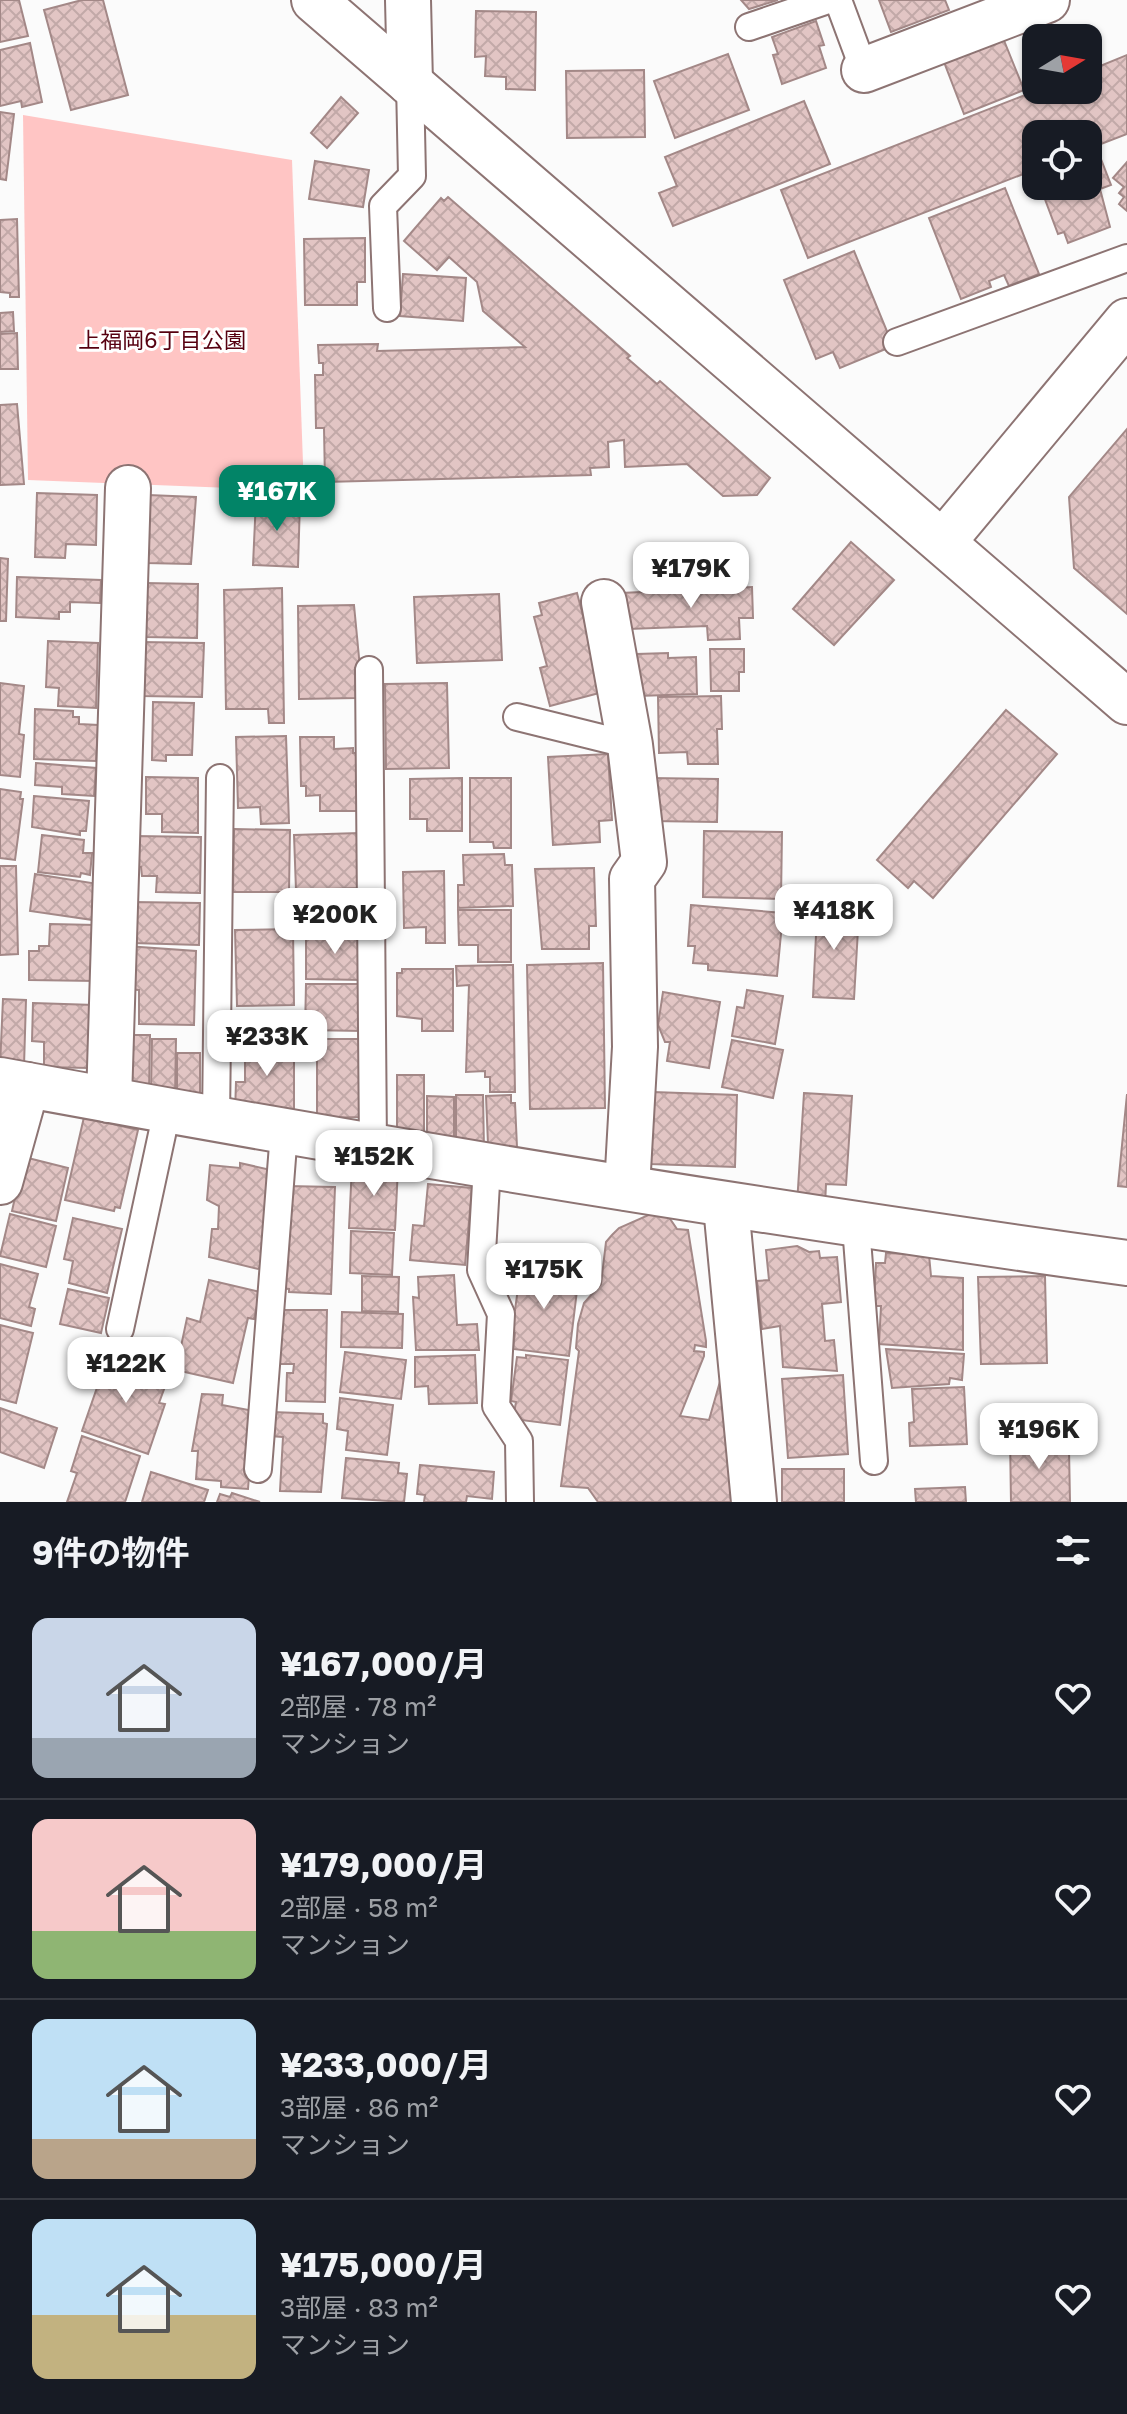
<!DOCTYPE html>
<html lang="ja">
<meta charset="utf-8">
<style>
body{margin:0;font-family:"Golos Text","Noto Sans JP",sans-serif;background:#242831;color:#f1f3f6;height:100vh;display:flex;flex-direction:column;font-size:30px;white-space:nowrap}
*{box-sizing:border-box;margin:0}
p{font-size:26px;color:#9ea1a6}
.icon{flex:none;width:44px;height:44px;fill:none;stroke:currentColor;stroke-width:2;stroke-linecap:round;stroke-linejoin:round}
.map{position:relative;height:1502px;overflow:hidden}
.drawer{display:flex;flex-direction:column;background:#171b24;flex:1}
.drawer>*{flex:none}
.needle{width:52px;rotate:79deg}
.controls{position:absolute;left:1022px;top:24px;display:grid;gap:16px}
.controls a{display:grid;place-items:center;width:80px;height:80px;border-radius:16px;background:#171b24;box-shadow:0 2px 6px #0004;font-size:40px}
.price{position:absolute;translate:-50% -68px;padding:0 18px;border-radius:16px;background:#fff;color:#222;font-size:26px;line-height:52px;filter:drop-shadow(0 2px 4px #0008)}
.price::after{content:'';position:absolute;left:50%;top:48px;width:24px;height:18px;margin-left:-12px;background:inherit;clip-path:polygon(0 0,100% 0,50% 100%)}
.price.active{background:#028467;color:#fff}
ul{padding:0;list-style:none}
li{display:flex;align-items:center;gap:24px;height:200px;padding:0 32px}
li+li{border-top:2px solid #363941}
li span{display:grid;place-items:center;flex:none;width:224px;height:160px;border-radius:16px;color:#555}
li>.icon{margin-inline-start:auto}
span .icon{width:96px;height:96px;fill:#fffc;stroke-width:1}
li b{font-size:34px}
h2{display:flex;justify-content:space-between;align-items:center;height:96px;padding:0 32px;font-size:34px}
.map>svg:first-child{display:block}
.park{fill:#ffc5c4}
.building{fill:url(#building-cross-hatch);stroke:#a38887;stroke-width:2}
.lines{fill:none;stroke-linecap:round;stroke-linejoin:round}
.service-casing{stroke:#8d7473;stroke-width:30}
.minor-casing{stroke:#8d7473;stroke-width:48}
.tertiary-casing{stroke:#8d7473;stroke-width:48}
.service{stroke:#fff;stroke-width:26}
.minor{stroke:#fff;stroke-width:44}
.tertiary{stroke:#fff;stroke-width:44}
.labels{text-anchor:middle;stroke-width:6;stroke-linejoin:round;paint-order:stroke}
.park-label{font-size:22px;fill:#560010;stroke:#fff}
</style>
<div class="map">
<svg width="1127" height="1502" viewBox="0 0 1127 1502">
<defs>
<pattern id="building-cross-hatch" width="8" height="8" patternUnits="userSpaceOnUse" patternTransform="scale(2)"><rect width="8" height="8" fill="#e2c5c4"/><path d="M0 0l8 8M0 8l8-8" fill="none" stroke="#c2a9a8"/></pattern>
</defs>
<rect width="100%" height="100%" fill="#fbfbfb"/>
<path class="park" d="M 23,115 L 292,160 L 304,491 L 28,480 Z"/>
<g class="building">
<path d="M 0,0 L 19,0 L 28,36 L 0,42 Z"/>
<path d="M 82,0 L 103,0 L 128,95 L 71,110 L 44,10 Z"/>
<path d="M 741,0 L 778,0 L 749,9 Z"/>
<path d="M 879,0 L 945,0 L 949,10 L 891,32 Z"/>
<path d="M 476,11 L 536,12 L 535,90 L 506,89 L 506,77 L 485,76 L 486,56 L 475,57 Z"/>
<path d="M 816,21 L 824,45 L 819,46 L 826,68 L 782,84 L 773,55 L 778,54 L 772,37 Z"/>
<path d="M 1003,38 L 1024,90 L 964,114 L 944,62 Z"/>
<path d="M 30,43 L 42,102 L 22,107 L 21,101 L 0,106 L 0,50 Z"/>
<path d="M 728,54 L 749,110 L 675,138 L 654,81 Z"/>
<path d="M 1127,55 L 1127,134 L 1088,149 L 1088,134 L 1036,134 L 1036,169 L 808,258 L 781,190 L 1038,90 L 1088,90 L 1088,71 Z"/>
<path d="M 644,70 L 645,137 L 567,138 L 566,71 Z"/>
<path d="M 341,97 L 358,113 L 327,148 L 311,133 Z"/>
<path d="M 804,101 L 830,164 L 673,226 L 659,193 L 677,186 L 665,157 Z"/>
<path d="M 0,112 L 14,114 L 6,180 L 0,179 Z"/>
<path d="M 1099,154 L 1111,185 L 1100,189 L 1110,227 L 1068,243 L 1064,232 L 1058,234 L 1040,186 L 1088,186 L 1088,159 Z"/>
<path d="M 315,161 L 369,170 L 363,207 L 309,199 Z"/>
<path d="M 1127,162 L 1127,211 L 1119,204 L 1124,197 L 1119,193 L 1124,187 L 1113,178 Z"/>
<path d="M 1005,188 L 1039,274 L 1009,286 L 1004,275 L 989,281 L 991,287 L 961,299 L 929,218 Z"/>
<path d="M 448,197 L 630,356 L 627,358 L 657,384 L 660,381 L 770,478 L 757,495 L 723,496 L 687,464 L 625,467 L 624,440 L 608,442 L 609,467 L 590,468 L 591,475 L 325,482 L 324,428 L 316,428 L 315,375 L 323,375 L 323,363 L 319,363 L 318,345 L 378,344 L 377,351 L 525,347 L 483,311 L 477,282 L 449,257 L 437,270 L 404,241 L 441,198 L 444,201 Z"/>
<path d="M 17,219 L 19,297 L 10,297 L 10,293 L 0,292 L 0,220 Z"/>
<path d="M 365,238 L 365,282 L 357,282 L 357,305 L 305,305 L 304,239 Z"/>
<path d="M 854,251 L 893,346 L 840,368 L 833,352 L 816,359 L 784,280 Z"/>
<path d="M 403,274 L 466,278 L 463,321 L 400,316 Z"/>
<path d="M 13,312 L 14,331 L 0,332 L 0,313 Z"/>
<path d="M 17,333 L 18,369 L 0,369 L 0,334 Z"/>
<path d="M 17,404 L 24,484 L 0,485 L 0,405 Z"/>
<path d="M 1127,429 L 1127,614 L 1074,568 L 1069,497 Z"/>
<path d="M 37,493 L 97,495 L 96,545 L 66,544 L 65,558 L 35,557 Z"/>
<path d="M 148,495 L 196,497 L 191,564 L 146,563 Z"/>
<path d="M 256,499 L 300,501 L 298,567 L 253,565 Z"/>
<path d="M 851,542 L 894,580 L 834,645 L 793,609 Z"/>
<path d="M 0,558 L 8,559 L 6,621 L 0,621 Z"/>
<path d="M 17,577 L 101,580 L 100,603 L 70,602 L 70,612 L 59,612 L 59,619 L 16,617 Z"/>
<path d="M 145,583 L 198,584 L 197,638 L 145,637 Z"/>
<path d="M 752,587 L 753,618 L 739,618 L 740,639 L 708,640 L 707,626 L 629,629 L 629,614 L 621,614 L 621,593 Z"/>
<path d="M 282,588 L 284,723 L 269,723 L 268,709 L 226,709 L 224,590 Z"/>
<path d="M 577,593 L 603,692 L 550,706 L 540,668 L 547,666 L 534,617 L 542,615 L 539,603 Z"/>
<path d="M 499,594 L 502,660 L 417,663 L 414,597 Z"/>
<path d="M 354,605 L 360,668 L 355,668 L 356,698 L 299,699 L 298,606 Z"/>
<path d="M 48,641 L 98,643 L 96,708 L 58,706 L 59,688 L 46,687 Z"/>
<path d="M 142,642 L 204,643 L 202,697 L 141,696 Z"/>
<path d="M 710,649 L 744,649 L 744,672 L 739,672 L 739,691 L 711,691 Z"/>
<path d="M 668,653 L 668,658 L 696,657 L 697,694 L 638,696 L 637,654 Z"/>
<path d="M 0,683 L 24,686 L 19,734 L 24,735 L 20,777 L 0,775 Z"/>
<path d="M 447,683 L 449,768 L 386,769 L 385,684 Z"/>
<path d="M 721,696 L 722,729 L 717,729 L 718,764 L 688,764 L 687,752 L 659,753 L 658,697 Z"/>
<path d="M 153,702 L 194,703 L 192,755 L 166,755 L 166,761 L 152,760 Z"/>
<path d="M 35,709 L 73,711 L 73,717 L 79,717 L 79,724 L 98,725 L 96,761 L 34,759 Z"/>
<path d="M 1006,710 L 1057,754 L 933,898 L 914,881 L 908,888 L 877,860 Z"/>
<path d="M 286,736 L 289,823 L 261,824 L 260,807 L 238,808 L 236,737 Z"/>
<path d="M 300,737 L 334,737 L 334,749 L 353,748 L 353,753 L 358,753 L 360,811 L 320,811 L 320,795 L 306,796 L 306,786 L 301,786 Z"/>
<path d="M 608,754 L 612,820 L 599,821 L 600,842 L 553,845 L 548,757 Z"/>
<path d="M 36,763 L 96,768 L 94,796 L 62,794 L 62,787 L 35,785 Z"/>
<path d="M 146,777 L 198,778 L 198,833 L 162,832 L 162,814 L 146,814 Z"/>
<path d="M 462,778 L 462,831 L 427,831 L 427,819 L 410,819 L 410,779 Z"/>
<path d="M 470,778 L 511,778 L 511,848 L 494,848 L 493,842 L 470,842 Z"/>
<path d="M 651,778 L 718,779 L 717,822 L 651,821 Z"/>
<path d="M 0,789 L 21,792 L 20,799 L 23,799 L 15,860 L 0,858 Z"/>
<path d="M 34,796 L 89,801 L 86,831 L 80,831 L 80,835 L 32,827 Z"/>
<path d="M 234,829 L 290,830 L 289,892 L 233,892 Z"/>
<path d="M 704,831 L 782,832 L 781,899 L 703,897 Z"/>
<path d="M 359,833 L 362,888 L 296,890 L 294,835 Z"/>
<path d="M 42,835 L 84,840 L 83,853 L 92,853 L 90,875 L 81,873 L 80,877 L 38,872 Z"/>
<path d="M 135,836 L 201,837 L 200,893 L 156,892 L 157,876 L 142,876 L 141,867 L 135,867 Z"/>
<path d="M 504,854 L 505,865 L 512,865 L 513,906 L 458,908 L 458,885 L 464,885 L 463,855 Z"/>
<path d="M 0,866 L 16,866 L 18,954 L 0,955 Z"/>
<path d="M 594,868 L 596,926 L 589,926 L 589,949 L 542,949 L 535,869 Z"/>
<path d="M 444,871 L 445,943 L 426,943 L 426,927 L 404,928 L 403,872 Z"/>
<path d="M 35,874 L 98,884 L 93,920 L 30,911 Z"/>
<path d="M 134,902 L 200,903 L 199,945 L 133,943 Z"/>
<path d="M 691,905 L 783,913 L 777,976 L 708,970 L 708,964 L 693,963 L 695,946 L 688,946 Z"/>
<path d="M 805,909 L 859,912 L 854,999 L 813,997 L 816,935 L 804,935 Z"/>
<path d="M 458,910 L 511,910 L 511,962 L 478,962 L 478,945 L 459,945 Z"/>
<path d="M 50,924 L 96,925 L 96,981 L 29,980 L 29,951 L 39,951 L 39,946 L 49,946 Z"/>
<path d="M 293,929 L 294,1005 L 237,1006 L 235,930 Z"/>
<path d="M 306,933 L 363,933 L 363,980 L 306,979 Z"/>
<path d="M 126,946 L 196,951 L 194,1025 L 139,1024 L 139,990 L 126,989 Z"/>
<path d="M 603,963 L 605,1108 L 530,1109 L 527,965 Z"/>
<path d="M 513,965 L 515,1092 L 490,1092 L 490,1077 L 485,1077 L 485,1071 L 466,1072 L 469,985 L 457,986 L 456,966 Z"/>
<path d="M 402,969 L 453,969 L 453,1031 L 422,1031 L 422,1019 L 397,1016 L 397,973 L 402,973 Z"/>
<path d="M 306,984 L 364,984 L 363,1031 L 305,1030 Z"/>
<path d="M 747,990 L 783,996 L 775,1044 L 732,1036 L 737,1007 L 744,1008 Z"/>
<path d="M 663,992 L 720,1002 L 709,1068 L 667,1061 L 670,1042 L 665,1042 L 658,1025 Z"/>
<path d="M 3,999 L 26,1000 L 24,1066 L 0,1066 Z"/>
<path d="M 33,1003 L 94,1005 L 88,1068 L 44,1067 L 44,1042 L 32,1041 Z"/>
<path d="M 125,1035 L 150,1035 L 149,1094 L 124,1094 Z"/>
<path d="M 245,1038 L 294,1039 L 294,1114 L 235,1113 L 236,1082 L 245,1082 Z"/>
<path d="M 152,1039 L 176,1039 L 175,1099 L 151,1091 Z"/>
<path d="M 317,1039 L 365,1039 L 365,1117 L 317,1118 Z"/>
<path d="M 732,1040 L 783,1050 L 773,1098 L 722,1087 Z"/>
<path d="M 177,1053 L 200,1053 L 200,1097 L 177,1096 Z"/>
<path d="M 397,1075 L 424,1075 L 424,1135 L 397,1132 Z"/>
<path d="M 653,1092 L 737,1095 L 735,1167 L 651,1164 Z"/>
<path d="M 804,1093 L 852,1096 L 846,1185 L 826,1184 L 825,1206 L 797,1204 Z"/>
<path d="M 1127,1094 L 1127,1187 L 1118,1186 Z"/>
<path d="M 456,1095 L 483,1095 L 484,1149 L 456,1140 Z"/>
<path d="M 511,1095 L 511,1103 L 515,1103 L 517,1147 L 512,1147 L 513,1152 L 495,1150 L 496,1144 L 488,1144 L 486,1096 Z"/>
<path d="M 427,1096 L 454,1097 L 454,1142 L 427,1132 Z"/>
<path d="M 84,1117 L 138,1130 L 120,1208 L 115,1207 L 114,1211 L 65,1200 Z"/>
<path d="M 24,1157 L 68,1168 L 56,1221 L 12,1211 Z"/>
<path d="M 240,1163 L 271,1170 L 263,1265 L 258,1269 L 209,1257 L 212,1229 L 218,1229 L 219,1206 L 207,1200 L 210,1165 L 240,1168 Z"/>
<path d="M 352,1165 L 398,1167 L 395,1230 L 349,1228 Z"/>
<path d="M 428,1184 L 472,1188 L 465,1265 L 410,1260 L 413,1225 L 424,1226 Z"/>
<path d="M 287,1186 L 335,1187 L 331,1294 L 289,1292 L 289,1289 L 280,1288 L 280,1274 L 287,1274 L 288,1260 L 284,1260 Z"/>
<path d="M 653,1213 L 668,1216 L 677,1229 L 688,1230 L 706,1341 L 706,1347 L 695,1345 L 694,1351 L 704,1352 L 704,1356 L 680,1416 L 709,1420 L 719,1385 L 732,1434 L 732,1502 L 598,1502 L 588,1488 L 561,1486 L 579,1351 L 576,1348 L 578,1324 L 584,1303 L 601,1284 L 606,1242 L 612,1235 L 619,1228 Z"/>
<path d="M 10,1214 L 56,1226 L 46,1267 L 0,1256 Z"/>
<path d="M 73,1218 L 122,1229 L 107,1293 L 69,1283 L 73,1261 L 64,1259 Z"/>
<path d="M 351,1231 L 394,1233 L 392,1275 L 350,1273 Z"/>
<path d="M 797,1246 L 809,1252 L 819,1251 L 820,1258 L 837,1257 L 841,1302 L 822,1304 L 825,1341 L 834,1340 L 837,1371 L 783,1367 L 780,1326 L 762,1329 L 757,1281 L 769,1280 L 766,1250 Z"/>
<path d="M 886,1253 L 929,1255 L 931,1276 L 963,1278 L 963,1350 L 879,1344 L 881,1306 L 874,1306 L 876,1263 L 885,1263 Z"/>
<path d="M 0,1264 L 38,1274 L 29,1307 L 35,1309 L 31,1326 L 0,1318 Z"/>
<path d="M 521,1267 L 579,1274 L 569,1356 L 513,1349 L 515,1333 L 506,1332 L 510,1310 L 515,1310 Z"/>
<path d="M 454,1275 L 457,1325 L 477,1324 L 479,1350 L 416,1350 L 413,1297 L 419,1298 L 418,1277 Z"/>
<path d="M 362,1276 L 399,1277 L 398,1312 L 362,1311 Z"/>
<path d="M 1045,1276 L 1047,1363 L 981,1364 L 978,1277 Z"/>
<path d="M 209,1280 L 260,1292 L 254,1319 L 248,1318 L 233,1383 L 176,1370 L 187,1318 L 200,1322 Z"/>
<path d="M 68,1289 L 109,1298 L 101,1333 L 60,1324 Z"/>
<path d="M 278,1310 L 327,1310 L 325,1402 L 286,1401 L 287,1373 L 293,1373 L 294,1364 L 272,1364 Z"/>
<path d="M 342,1312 L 403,1314 L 402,1348 L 341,1347 Z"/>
<path d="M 0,1325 L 33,1333 L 16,1403 L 0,1399 Z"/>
<path d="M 886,1349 L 964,1354 L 962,1380 L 950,1378 L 949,1384 L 892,1388 Z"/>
<path d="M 345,1352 L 406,1360 L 401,1399 L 340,1392 Z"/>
<path d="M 109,1353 L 145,1366 L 143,1372 L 167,1381 L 159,1403 L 165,1404 L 148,1454 L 82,1431 Z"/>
<path d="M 475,1355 L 477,1403 L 429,1404 L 428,1386 L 415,1387 L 415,1357 Z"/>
<path d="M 526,1355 L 568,1360 L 560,1425 L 513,1419 L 516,1402 L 511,1401 L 517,1357 L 526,1358 Z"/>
<path d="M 843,1375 L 848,1454 L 788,1458 L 782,1379 Z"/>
<path d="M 964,1387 L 967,1444 L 910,1446 L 909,1423 L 914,1422 L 912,1389 Z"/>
<path d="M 202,1394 L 223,1395 L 222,1405 L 254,1411 L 248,1489 L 221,1487 L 221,1481 L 196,1479 L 198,1451 L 192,1451 Z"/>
<path d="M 340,1398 L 393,1405 L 387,1455 L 346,1450 L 348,1431 L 337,1429 Z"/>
<path d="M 0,1408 L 57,1428 L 44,1468 L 0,1452 Z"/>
<path d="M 272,1412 L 323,1414 L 323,1423 L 327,1424 L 321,1492 L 280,1491 L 283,1437 L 270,1436 Z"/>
<path d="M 82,1436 L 140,1456 L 125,1502 L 67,1502 L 77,1473 L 71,1471 Z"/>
<path d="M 1055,1436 L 1055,1450 L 1069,1449 L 1070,1502 L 1011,1502 L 1010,1437 Z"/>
<path d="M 346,1458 L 399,1463 L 398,1473 L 407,1474 L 404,1502 L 342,1498 Z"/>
<path d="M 420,1465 L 494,1472 L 492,1499 L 467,1496 L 466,1502 L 424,1502 L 425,1495 L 417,1494 Z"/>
<rect x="782" y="1469" width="62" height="33"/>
<path d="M 151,1472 L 208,1490 L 204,1502 L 142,1502 Z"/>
<path d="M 965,1487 L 966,1502 L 916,1502 L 915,1489 Z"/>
<path d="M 232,1493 L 260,1502 L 217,1502 L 220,1494 L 230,1497 Z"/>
</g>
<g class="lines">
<g class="service-casing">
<g id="service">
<path d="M 838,0 L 864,70"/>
<path d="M 749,27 L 828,0"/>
<path d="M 387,308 L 383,206 L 412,176 L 410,83"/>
<path d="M 897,342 L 1127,258"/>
<path d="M 369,670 L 373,1147"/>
<path d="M 517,717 L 630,745"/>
<path d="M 216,1120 L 220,778"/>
<path d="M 487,1166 L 481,1270 L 501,1314 L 496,1406 L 519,1441 L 520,1502"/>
<path d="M 856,1226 L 874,1461"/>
<path d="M 120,1329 L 167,1111"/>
<path d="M 258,1469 L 284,1132"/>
</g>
</g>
<g class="minor-casing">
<g id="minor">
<path d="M 408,0 L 410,83"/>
<path d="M 864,70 L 1047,0"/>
<path d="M 604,602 L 630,745 L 644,862 L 632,879 L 635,1047 L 627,1188"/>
<path d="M 0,1080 C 374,1149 750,1211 1127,1263"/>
<path d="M 109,1100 L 128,488"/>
<path d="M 0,1182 L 27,1085"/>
<path d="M 726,1206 L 754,1502"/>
</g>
</g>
<g class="tertiary-casing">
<g id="tertiary">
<path d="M 314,0 L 1127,702"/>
<path d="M 943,542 L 1127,321"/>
</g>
</g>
<use href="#service" class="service"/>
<use href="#minor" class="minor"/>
<use href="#tertiary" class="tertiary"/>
</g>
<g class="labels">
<g class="park-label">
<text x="162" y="348">上福岡6丁目公園</text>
</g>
</g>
</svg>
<div class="controls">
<a><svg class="needle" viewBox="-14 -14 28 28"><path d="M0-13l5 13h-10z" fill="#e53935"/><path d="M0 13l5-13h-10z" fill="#9ea1a6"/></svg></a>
<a><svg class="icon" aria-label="locate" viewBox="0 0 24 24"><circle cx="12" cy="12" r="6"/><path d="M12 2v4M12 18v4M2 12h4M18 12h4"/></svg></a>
</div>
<b class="price active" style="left:277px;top:533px">¥167K</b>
<b class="price" style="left:691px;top:610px">¥179K</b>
<b class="price" style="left:834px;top:952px">¥418K</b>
<b class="price" style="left:335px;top:956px">¥200K</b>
<b class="price" style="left:267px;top:1078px">¥233K</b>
<b class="price" style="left:374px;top:1198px">¥152K</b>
<b class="price" style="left:544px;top:1311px">¥175K</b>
<b class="price" style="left:126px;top:1405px">¥122K</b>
<b class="price" style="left:1039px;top:1471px">¥196K</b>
</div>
<section class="drawer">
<h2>9件の物件<svg class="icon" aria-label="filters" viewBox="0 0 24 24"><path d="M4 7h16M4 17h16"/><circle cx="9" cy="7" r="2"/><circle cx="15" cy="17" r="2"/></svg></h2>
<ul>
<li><span style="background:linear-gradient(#c9d6e8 75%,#9aa5b1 0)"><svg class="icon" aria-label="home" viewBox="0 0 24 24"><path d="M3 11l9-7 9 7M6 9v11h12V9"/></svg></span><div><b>¥167,000/月</b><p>2部屋 · 78 m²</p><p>マンション</p></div><svg class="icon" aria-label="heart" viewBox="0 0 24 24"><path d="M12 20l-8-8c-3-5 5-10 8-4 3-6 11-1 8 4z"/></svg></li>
<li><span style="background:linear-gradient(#f6c9c9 70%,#8fb573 0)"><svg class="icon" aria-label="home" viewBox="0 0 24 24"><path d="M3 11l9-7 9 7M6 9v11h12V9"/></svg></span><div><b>¥179,000/月</b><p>2部屋 · 58 m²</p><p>マンション</p></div><svg class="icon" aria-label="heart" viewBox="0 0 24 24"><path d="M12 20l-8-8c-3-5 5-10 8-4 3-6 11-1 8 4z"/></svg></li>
<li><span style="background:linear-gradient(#bfe0f5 75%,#b9a48a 0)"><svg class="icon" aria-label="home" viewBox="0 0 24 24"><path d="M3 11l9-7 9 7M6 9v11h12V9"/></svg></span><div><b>¥233,000/月</b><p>3部屋 · 86 m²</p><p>マンション</p></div><svg class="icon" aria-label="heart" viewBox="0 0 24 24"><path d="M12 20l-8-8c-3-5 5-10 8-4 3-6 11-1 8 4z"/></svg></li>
<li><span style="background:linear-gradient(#bfe0f5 60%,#c2b280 0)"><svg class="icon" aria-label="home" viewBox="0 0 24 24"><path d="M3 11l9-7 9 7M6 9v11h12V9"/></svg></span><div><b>¥175,000/月</b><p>3部屋 · 83 m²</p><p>マンション</p></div><svg class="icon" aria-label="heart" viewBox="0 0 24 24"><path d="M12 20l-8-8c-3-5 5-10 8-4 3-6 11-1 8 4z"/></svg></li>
</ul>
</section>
